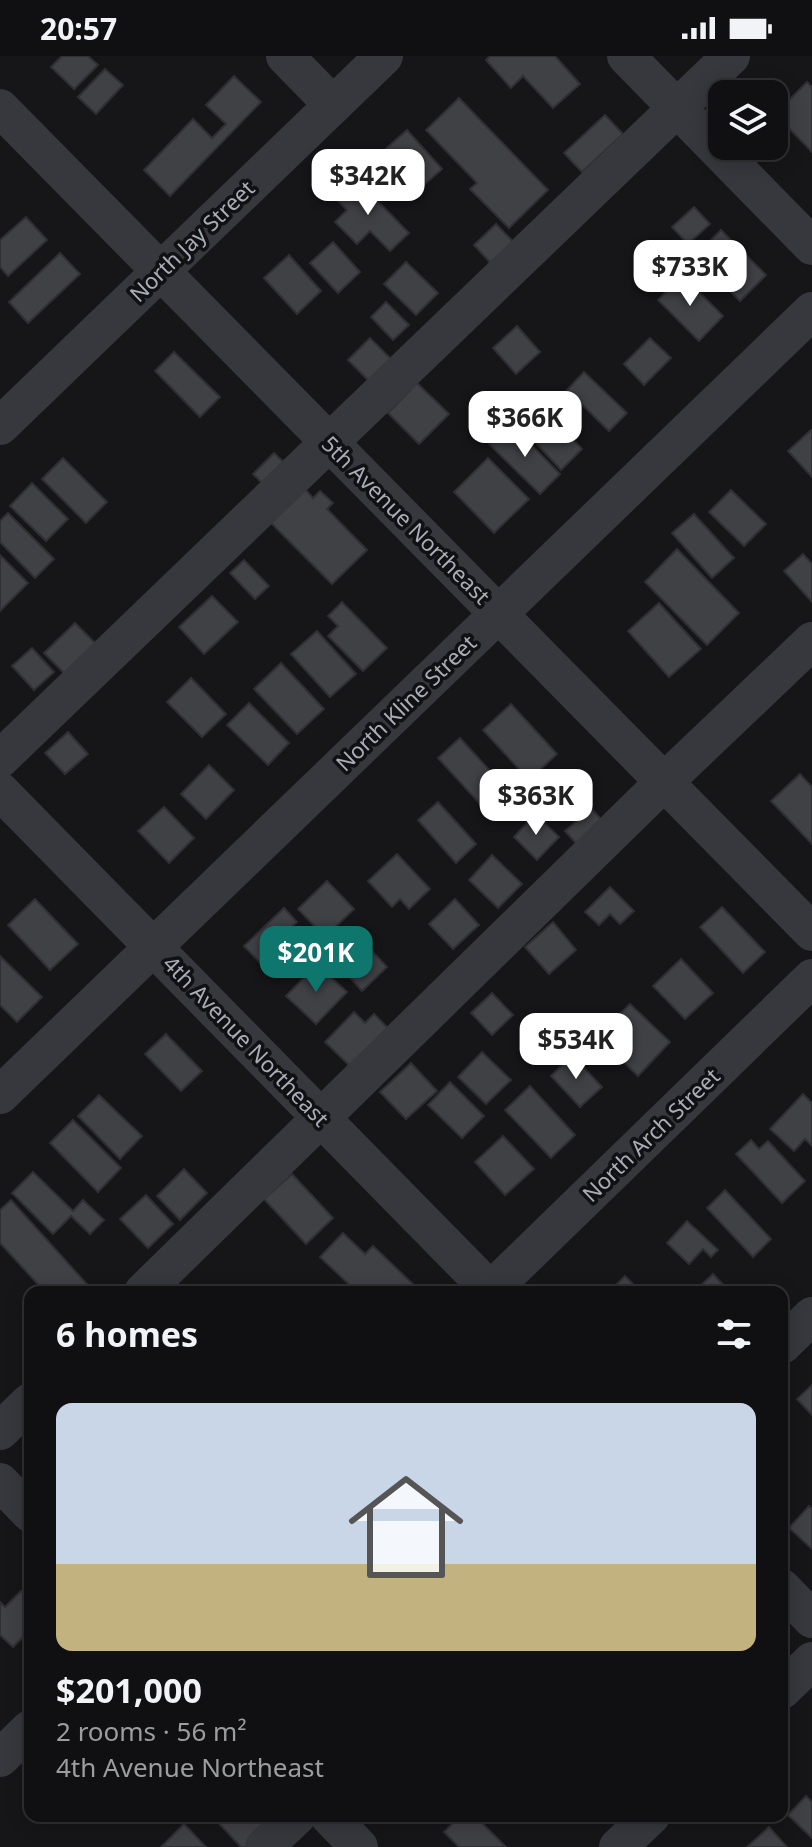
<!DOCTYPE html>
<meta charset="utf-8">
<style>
body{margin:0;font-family:"Noto Sans",sans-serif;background:#19191b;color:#f1f3f6;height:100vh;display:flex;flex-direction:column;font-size:30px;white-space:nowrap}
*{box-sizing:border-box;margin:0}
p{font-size:26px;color:#9c9d9f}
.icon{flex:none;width:44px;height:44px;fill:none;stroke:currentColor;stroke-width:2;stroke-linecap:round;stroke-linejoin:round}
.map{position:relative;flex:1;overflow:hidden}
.side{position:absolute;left:24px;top:1230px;width:764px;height:536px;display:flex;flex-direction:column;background:#101012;border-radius:16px;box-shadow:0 4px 20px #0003,0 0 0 2px #303032}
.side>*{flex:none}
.tools{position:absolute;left:708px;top:24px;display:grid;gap:16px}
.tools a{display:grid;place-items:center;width:80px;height:80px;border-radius:16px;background:#101012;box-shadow:0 4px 20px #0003,0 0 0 2px #303032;font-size:40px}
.price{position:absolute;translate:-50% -68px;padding:0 18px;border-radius:16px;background:#fff;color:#222;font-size:26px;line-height:52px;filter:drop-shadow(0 2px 4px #0008)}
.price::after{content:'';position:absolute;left:50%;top:48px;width:24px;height:18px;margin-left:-12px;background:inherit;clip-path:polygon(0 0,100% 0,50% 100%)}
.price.selected{background:#0f766e;color:#fff}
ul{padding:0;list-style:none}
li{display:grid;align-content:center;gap:16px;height:424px;padding:0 32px}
li span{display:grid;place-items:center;height:248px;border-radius:16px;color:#555}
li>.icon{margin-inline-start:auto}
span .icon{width:144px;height:144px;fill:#fffc;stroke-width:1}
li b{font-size:34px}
h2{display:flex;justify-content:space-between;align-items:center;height:96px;padding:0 32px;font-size:34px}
.status{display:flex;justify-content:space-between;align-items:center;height:56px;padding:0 40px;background:#101012;direction:ltr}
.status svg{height:22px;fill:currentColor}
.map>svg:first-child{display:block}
.building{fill:#404145;stroke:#303034;stroke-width:2}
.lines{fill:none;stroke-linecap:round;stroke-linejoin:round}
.minor{stroke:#37383d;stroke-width:38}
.labels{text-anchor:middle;stroke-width:7;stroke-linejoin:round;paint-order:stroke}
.street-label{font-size:22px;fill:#a8adb8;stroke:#111113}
</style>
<div class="status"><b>20:57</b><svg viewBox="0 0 49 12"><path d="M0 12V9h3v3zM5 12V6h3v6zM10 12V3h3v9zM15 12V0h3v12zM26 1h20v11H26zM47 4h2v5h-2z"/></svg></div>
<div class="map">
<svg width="812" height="1791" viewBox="0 0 812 1791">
<rect width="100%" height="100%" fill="#161618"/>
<g class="building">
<path d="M 62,0 L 88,0 L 98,9 L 74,33 L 51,11 Z"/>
<path d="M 490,0 L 555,0 L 580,28 L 553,52 L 523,20 L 511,32 L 486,4 Z"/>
<path d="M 105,13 L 123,29 L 96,58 L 78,41 Z"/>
<path d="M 234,20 L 261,46 L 170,140 L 144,114 L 193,63 L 212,82 L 226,68 L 206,49 Z"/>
<path d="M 807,26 L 812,31 L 812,96 L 775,58 Z"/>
<path d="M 459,42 L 548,134 L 509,172 L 470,133 L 477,127 L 426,74 Z"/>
<path d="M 605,59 L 623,78 L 582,116 L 564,97 Z"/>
<path d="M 407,74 L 442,113 L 415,137 L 380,98 Z"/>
<path d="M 356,123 L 409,177 L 390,195 L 370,175 L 357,188 L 335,166 L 347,154 L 335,142 Z"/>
<path d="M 694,151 L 710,168 L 688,188 L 672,171 Z"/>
<path d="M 26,161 L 47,184 L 8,220 L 0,211 L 0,184 Z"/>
<path d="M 496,168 L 521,194 L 498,215 L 474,189 Z"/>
<path d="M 721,174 L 766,219 L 740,245 L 695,200 Z"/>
<path d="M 333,186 L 360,216 L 338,237 L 310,207 Z"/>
<path d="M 60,197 L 80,218 L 28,267 L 9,246 Z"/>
<path d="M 289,199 L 321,235 L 297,258 L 264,222 Z"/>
<path d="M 406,206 L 438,237 L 416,259 L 384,228 Z"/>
<path d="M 682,219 L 723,260 L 699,285 L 658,244 Z"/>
<path d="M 386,246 L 409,269 L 393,284 L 371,261 Z"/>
<path d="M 517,270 L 540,296 L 516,318 L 493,292 Z"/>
<path d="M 370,282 L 401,313 L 379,335 L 348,304 Z"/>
<path d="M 650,282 L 671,302 L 644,329 L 624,308 Z"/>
<path d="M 174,296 L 220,341 L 200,361 L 155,315 Z"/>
<path d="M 584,316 L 627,357 L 609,375 L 567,334 Z"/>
<path d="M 417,327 L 449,358 L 419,388 L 388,357 Z"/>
<path d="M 544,353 L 582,393 L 561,414 L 523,373 Z"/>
<path d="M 510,367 L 560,418 L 540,438 L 489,388 Z"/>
<path d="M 811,374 L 812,375 L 812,421 L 788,395 Z"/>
<path d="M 274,397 L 293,415 L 272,437 L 253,418 Z"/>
<path d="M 63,402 L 107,446 L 86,467 L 42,423 Z"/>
<path d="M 488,402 L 529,443 L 494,477 L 454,436 Z"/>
<path d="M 32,427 L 68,463 L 46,485 L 10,450 Z"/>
<path d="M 305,433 L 313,442 L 320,435 L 333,447 L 327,453 L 367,494 L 332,528 L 271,467 Z"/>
<path d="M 731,434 L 766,468 L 744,490 L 709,456 Z"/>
<path d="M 8,457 L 54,503 L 35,522 L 0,486 L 0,465 Z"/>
<path d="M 694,458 L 734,502 L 712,522 L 672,477 Z"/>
<path d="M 677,493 L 739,557 L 707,589 L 645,526 Z"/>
<path d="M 803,498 L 812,508 L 812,546 L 784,515 Z"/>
<path d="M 0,499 L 28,527 L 0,555 Z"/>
<path d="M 244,504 L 269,530 L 255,543 L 230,517 Z"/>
<path d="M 212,540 L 238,566 L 204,598 L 179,571 Z"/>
<path d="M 342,546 L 387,592 L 363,615 L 328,580 L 338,570 L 328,560 Z"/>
<path d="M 659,547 L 701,593 L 669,621 L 628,575 Z"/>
<path d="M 75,567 L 98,590 L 67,620 L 44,597 Z"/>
<path d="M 317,575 L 356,618 L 330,641 L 291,598 Z"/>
<path d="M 32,592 L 54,616 L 34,634 L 12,610 Z"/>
<path d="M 281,607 L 324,653 L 297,678 L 254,633 Z"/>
<path d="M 191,622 L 226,658 L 202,681 L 167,646 Z"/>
<path d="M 249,647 L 289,687 L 268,709 L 227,669 Z"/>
<path d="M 511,648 L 557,698 L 529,724 L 483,674 Z"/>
<path d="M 68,676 L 88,698 L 65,718 L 45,697 Z"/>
<path d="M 460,682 L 504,730 L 482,750 L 438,702 Z"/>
<path d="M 209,709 L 234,734 L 206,763 L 181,738 Z"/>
<path d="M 800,718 L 812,731 L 812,788 L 771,745 Z"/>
<path d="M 438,746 L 476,788 L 456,807 L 418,764 Z"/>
<path d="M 164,751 L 194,782 L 169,807 L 138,775 Z"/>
<path d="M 591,752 L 610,773 L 584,796 L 565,775 Z"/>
<path d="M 535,758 L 559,781 L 537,804 L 514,781 Z"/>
<path d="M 397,798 L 430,833 L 409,853 L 400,843 L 392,851 L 368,825 Z"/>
<path d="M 492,799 L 522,828 L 498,852 L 469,824 Z"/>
<path d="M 327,825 L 354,853 L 325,881 L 298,853 Z"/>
<path d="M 610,831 L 634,855 L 620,868 L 610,858 L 599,869 L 585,856 Z"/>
<path d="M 35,843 L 78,888 L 50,914 L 8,869 Z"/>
<path d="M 455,843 L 479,869 L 453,893 L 429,868 Z"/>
<path d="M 722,851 L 765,896 L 743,917 L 700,871 Z"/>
<path d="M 284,852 L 297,866 L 284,878 L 295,889 L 268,915 L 244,890 Z"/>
<path d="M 553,866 L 576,894 L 549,918 L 525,891 Z"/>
<path d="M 372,895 L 387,911 L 362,935 L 347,918 Z"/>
<path d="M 0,900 L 42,941 L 17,966 L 0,949 Z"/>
<path d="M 681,903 L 713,937 L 685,963 L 653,930 Z"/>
<path d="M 317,908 L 347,936 L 316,968 L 286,940 Z"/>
<path d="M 492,937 L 513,959 L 492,979 L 471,957 Z"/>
<path d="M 630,948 L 670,986 L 638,1020 L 612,995 L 623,984 L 608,970 Z"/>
<path d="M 354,956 L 365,967 L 374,958 L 389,973 L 352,1012 L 325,986 Z"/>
<path d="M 166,978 L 202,1015 L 181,1035 L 145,998 Z"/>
<path d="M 482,996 L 511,1024 L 486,1048 L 458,1021 Z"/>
<path d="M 572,999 L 602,1031 L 580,1051 L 551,1020 Z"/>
<path d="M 411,1007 L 437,1035 L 406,1063 L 380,1036 Z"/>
<path d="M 450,1026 L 484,1060 L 462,1082 L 428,1049 Z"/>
<path d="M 530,1030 L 575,1079 L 551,1102 L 505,1054 Z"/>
<path d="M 803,1038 L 812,1047 L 812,1090 L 805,1083 L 794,1095 L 770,1073 Z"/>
<path d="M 99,1039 L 142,1080 L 120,1103 L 78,1060 Z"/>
<path d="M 73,1064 L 121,1112 L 98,1136 L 50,1087 Z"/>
<path d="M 503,1080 L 534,1113 L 505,1139 L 475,1106 Z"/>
<path d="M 751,1084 L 759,1093 L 768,1085 L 805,1125 L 782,1147 L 736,1098 Z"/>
<path d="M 184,1113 L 207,1137 L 180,1164 L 157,1140 Z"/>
<path d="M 33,1116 L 73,1155 L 83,1144 L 104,1164 L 90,1178 L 71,1160 L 53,1178 L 12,1137 Z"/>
<path d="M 292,1118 L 333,1162 L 306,1188 L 264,1143 Z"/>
<path d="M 725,1134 L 771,1183 L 753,1201 L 707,1152 Z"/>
<path d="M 146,1139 L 173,1168 L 148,1192 L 120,1163 Z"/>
<path d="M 11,1144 L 94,1236 L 45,1236 L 0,1187 L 0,1154 Z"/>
<path d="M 687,1165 L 718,1194 L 711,1201 L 703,1193 L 689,1208 L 667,1187 Z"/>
<path d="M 343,1177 L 365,1198 L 373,1190 L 415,1230 L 409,1236 L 357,1236 L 320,1201 Z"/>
<path d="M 713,1218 L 730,1236 L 694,1236 Z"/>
<path d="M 625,1220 L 641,1236 L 609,1236 Z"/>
<path d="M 812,1329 L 812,1359 L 797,1343 Z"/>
<path d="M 809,1450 L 812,1453 L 812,1493 L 789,1472 Z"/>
<path d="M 21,1535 L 30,1544 L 30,1582 L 26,1578 L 13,1591 L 0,1579 L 0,1546 L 5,1551 Z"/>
<path d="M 806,1740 L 812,1746 L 812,1782 L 788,1759 Z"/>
<path d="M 212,1760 L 263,1760 L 277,1775 L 260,1791 L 241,1791 Z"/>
<path d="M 460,1760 L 475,1760 L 506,1791 L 459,1791 L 444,1776 Z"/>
<path d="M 184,1768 L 206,1791 L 161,1791 Z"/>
<path d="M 769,1771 L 787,1791 L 747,1791 Z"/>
</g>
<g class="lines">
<g class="minor">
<path d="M 285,0 L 333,49"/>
<path d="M 626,0 L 812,190"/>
<path d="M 0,52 L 812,876"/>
<path d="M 0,370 L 384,0"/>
<path d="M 0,703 L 731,0"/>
<path d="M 0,735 L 492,1236"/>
<path d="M 0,1039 L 812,255"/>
<path d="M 143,1236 L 663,727 L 812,585"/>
<path d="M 489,1236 L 812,922"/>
<path d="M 782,1289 L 812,1260"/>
<path d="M 0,1375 L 30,1346"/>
<path d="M 0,1426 L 30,1457"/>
<path d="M 782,1532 L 812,1563"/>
<path d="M 782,1634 L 812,1605"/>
<path d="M 0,1702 L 30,1673"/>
<path d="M 329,1760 L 359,1791"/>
<path d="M 264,1791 L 297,1760"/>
<path d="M 618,1791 L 651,1760"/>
</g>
</g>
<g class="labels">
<g class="street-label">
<text transform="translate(192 185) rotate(-44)" y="8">North Jay Street</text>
<text transform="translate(406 464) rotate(45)" y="8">5th Avenue Northeast</text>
<text transform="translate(406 647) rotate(-44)" y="8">North Kline Street</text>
<text transform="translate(246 985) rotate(46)" y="8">4th Avenue Northeast</text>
<text transform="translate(651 1079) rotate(-44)" y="8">North Arch Street</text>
</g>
</g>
</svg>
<div class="tools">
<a><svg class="icon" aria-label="layers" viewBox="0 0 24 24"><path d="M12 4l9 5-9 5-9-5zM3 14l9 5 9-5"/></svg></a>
</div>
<b class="price" style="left:368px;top:161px">$342K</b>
<b class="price" style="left:690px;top:252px">$733K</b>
<b class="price" style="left:525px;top:403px">$366K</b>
<b class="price" style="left:536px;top:781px">$363K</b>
<b class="price selected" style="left:316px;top:938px">$201K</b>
<b class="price" style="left:576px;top:1025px">$534K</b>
<section class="side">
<h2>6 homes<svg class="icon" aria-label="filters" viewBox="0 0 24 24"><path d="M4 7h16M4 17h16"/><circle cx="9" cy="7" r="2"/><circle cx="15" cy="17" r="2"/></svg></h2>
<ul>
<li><span style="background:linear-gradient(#c9d6e8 65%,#c2b280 0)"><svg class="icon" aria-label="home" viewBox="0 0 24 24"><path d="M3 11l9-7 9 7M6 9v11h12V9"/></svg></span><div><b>$201,000</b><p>2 rooms · 56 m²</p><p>4th Avenue Northeast</p></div></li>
</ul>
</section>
</div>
